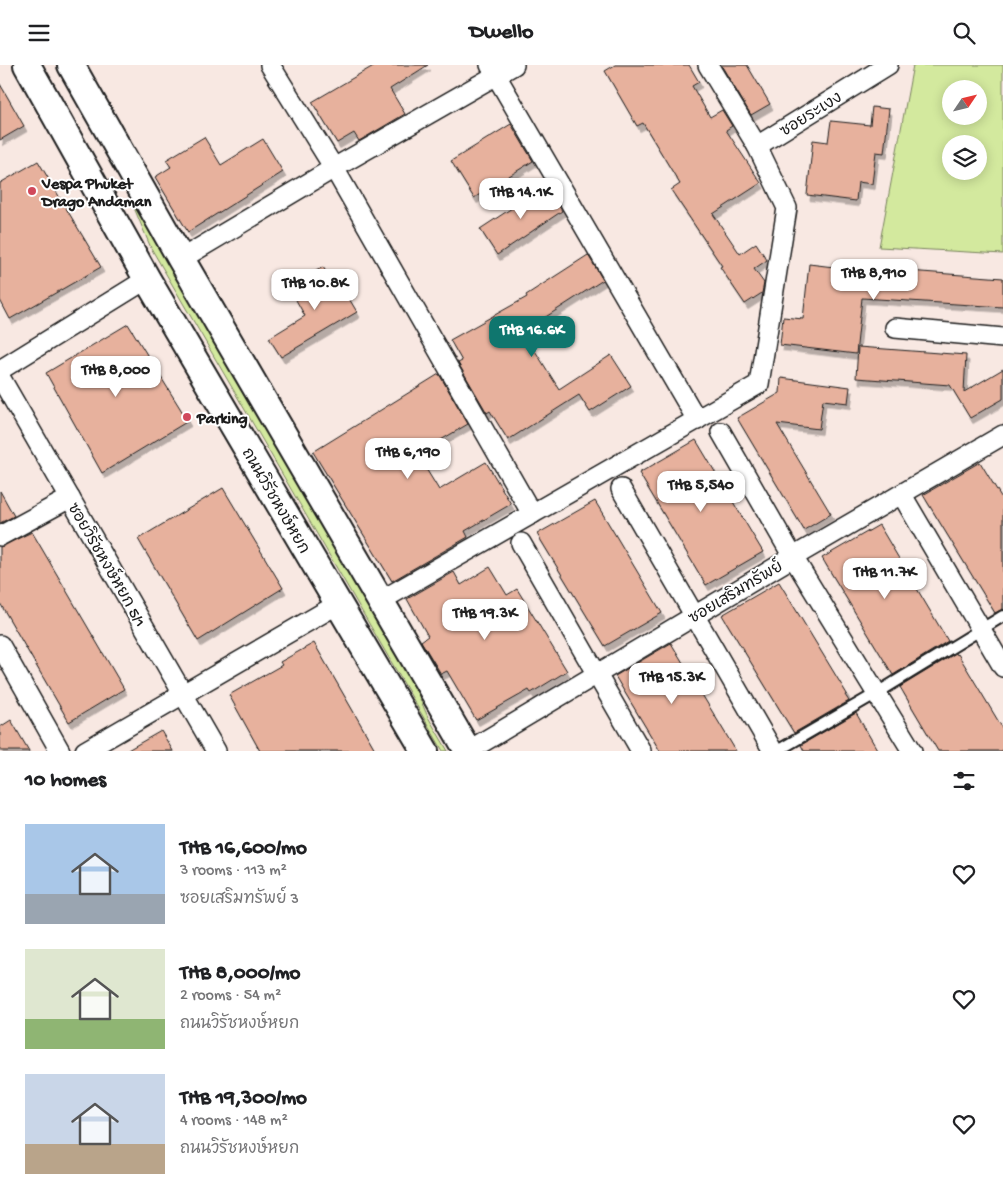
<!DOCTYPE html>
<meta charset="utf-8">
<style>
body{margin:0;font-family:"Gochi Hand","Playpen Sans Thai",sans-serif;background:#f2f2f2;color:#202124;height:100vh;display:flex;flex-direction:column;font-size:19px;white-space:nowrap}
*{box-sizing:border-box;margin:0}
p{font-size:16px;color:#757577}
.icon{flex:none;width:28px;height:28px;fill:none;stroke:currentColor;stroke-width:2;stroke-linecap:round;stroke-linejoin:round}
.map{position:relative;height:686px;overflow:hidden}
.side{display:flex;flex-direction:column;background:#fff;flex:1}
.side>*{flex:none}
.needle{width:32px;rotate:55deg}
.controls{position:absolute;left:942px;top:15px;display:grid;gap:10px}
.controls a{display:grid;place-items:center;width:45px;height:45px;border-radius:50%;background:#fff;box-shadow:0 2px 12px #0003;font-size:25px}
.price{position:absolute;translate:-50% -42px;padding:0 11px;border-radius:10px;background:#fff;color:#222;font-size:16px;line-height:32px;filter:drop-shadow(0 1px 2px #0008)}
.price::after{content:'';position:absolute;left:50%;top:30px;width:15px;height:11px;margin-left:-8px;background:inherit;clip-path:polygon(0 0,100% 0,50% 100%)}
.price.on{background:#0f766e;color:#fff}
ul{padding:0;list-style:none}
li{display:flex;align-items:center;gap:15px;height:125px;padding:0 25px}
li span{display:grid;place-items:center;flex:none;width:140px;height:100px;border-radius:0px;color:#555}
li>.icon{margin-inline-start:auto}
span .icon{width:60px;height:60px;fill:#fffc;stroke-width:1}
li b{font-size:21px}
h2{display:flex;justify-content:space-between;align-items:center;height:60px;padding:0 25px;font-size:21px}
header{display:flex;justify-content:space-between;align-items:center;height:65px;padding:0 25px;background:#fff;font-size:22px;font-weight:700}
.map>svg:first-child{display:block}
.green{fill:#d3e99e;stroke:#78825d;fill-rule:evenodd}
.building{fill:#e7b19d;stroke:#1c1c1c;filter:url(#shadow)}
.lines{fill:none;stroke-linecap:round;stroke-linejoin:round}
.lane-casing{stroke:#1c1c1c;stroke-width:14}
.street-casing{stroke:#1c1c1c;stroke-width:22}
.secondary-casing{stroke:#1c1c1c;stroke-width:30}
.lane{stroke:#fff;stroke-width:10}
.street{stroke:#fff;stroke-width:19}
.secondary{stroke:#fff;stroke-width:26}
.poi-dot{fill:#d1495b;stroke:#fff;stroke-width:2}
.labels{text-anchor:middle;stroke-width:4;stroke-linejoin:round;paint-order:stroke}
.street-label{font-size:16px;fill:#1c1c1c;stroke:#fff}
.poi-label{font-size:16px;font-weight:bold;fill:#1c1c1c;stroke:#fff;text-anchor:start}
</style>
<header><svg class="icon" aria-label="menu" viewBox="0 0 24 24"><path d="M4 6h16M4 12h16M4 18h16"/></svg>Dwello<svg class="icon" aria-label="search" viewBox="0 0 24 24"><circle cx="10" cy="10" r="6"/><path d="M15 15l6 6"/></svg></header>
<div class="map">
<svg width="1003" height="686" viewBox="0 0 1003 686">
<defs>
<filter id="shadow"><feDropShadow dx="3" dy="5.5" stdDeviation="0" flood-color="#0004"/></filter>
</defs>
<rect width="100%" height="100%" fill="#f8e8e2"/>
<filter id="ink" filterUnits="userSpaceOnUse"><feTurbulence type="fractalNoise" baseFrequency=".02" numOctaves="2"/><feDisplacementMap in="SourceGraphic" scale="10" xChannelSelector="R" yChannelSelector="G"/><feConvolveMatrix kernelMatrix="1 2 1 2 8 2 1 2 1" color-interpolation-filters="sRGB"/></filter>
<g filter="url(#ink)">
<g class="green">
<path d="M 913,0 L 1003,0 L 1003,189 L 879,182 ZM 951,24 L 979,24 L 979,51 L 951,51 ZM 951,79 L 979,79 L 979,106 L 951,106 Z"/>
<path d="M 102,77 L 404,598 L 428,652 L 448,686 L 443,686 L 151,183 L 129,131 L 99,78 Z"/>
</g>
<g class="building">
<path d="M 375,0 L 428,0 L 390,24 L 405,49 L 359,76 L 354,68 L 337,78 L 312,37 Z"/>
<path d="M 615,0 L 689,0 L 699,17 L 692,21 L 710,52 L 722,45 L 732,61 L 726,65 L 761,118 L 713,149 L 740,189 L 756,178 L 767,195 L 754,204 L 764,218 L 762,228 L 745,239 L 720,202 L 722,201 L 671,125 L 680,119 L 643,58 L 637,61 L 605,6 Z"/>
<path d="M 721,0 L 747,0 L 770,39 L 751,50 Z"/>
<path d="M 0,19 L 24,61 L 0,75 Z"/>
<path d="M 872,42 L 889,44 L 884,88 L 876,87 L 872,119 L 858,117 L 856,136 L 807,130 L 813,75 L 828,77 L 831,56 L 870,60 Z"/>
<path d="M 511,59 L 533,96 L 474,133 L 451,96 Z"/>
<path d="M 204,72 L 221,100 L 263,74 L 283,107 L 188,167 L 155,112 L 171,102 L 166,95 Z"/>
<path d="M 38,96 L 101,202 L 10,254 L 0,235 L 0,118 Z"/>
<path d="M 547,120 L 562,146 L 497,190 L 480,164 Z"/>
<path d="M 588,190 L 603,215 L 527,264 L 531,271 L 527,273 L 559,324 L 611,290 L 631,321 L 590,347 L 579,330 L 508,375 L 490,346 L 487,348 L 458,298 L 462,296 L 450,275 L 527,232 L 526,230 Z"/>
<path d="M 809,199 L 867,206 L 867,203 L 1003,213 L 1003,242 L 862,233 L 856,289 L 780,280 L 783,252 L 803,254 Z"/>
<path d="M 323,202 L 330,213 L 335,210 L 357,247 L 281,292 L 269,273 L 305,251 L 296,235 L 300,233 L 292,220 Z"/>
<path d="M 128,259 L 188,356 L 102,408 L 46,308 Z"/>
<path d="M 858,282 L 966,290 L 964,327 L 1003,304 L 1003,334 L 970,353 L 950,320 L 856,313 Z"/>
<path d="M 439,309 L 468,359 L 417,389 L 439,425 L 486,397 L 511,439 L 465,466 L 468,472 L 392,516 L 313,387 Z"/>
<path d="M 781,313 L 850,322 L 848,338 L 823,335 L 819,364 L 777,359 L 831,449 L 804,465 L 737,353 L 780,328 Z"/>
<path d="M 696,375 L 763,487 L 706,520 L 639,408 Z"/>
<path d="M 980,397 L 1003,435 L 1003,544 L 995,548 L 923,430 Z"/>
<path d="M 223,423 L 283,523 L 198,576 L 138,474 Z"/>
<path d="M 0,426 L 14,451 L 0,458 Z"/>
<path d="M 595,436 L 662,548 L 605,581 L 537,469 Z"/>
<path d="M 879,460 L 948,576 L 893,610 L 822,493 Z"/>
<path d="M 32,467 L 124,624 L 69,657 L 0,538 L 0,482 Z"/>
<path d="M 490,502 L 507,530 L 517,524 L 567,606 L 531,628 L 529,625 L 476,655 L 447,606 L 441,609 L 421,576 L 428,571 L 407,534 L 454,507 L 461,520 Z"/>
<path d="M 779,517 L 847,629 L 845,630 L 849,636 L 794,668 L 722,550 Z"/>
<path d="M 314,578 L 376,686 L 260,686 L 229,630 L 282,600 L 280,597 Z"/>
<path d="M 671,578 L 736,686 L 660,686 L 615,611 Z"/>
<path d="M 956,588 L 957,590 L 958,589 L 1003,664 L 1003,686 L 938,686 L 900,622 Z"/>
<path d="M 856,648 L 878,686 L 804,686 L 801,680 Z"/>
<path d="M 11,655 L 29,686 L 0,686 L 0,662 Z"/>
<path d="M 161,666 L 173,686 L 126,686 Z"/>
</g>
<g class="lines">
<g class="lane-casing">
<path id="lane" d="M 777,686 L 877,628 L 1003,551"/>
</g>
<g class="street-casing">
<g id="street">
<path d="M 270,0 L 334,103 L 532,449"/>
<path d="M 490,0 L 697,355"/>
<path d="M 757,81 L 888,0"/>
<path d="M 181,194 L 334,103 L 514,0"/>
<path d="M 895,263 L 1003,273"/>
<path d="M 0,305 L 147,214"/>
<path d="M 0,312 L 216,686"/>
<path d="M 721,367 L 793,492 L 912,686"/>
<path d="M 621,424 L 773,686"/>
<path d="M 902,430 L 1003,602"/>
<path d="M 0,471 L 70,433"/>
<path d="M 521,478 L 641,686"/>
<path d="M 380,536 L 759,319 L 787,143 L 757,81 L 708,0"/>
<path d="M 0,580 L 60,686"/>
<path d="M 85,686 L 338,539"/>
<path d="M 468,686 L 793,492 L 1003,370"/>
</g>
</g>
<g class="secondary-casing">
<g id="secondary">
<path d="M 27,0 L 147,214 L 425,686"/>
<path d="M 71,0 L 181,194 L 468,686"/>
</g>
</g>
<use href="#lane" class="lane"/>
<use href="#street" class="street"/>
<use href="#secondary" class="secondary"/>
</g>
</g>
<g class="poi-dot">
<circle cx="32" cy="126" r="5"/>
<circle cx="187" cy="352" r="5"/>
</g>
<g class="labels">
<g class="street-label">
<text transform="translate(810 48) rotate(-32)" y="6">ซอยระเงง</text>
<text transform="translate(277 435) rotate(60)" y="6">ถนนวิรัชหงษ์หยก</text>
<text transform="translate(108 499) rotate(60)" y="6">ซอยวิรัชหงษ์หยก 5/1</text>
<text transform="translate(735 526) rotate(-31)" y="6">ซอยเสริมทรัพย์</text>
</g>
<g class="poi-label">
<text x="42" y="123">Vespa Phuket<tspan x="42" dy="18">Drago Andaman</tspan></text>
<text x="197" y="358">Parking</text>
</g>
</g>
</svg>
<div class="controls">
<a><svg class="needle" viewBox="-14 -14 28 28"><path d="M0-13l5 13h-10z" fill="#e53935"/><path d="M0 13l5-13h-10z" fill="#757577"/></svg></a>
<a><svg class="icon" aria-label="layers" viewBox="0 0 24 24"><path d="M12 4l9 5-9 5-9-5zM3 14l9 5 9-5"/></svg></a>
</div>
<b class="price" style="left:521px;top:155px">THB 14.1K</b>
<b class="price" style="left:874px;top:236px">THB 8,910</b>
<b class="price" style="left:315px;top:246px">THB 10.8K</b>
<b class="price on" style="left:532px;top:293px">THB 16.6K</b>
<b class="price" style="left:116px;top:333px">THB 8,000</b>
<b class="price" style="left:408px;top:415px">THB 6,190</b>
<b class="price" style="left:701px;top:448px">THB 5,540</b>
<b class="price" style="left:885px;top:535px">THB 11.7K</b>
<b class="price" style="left:485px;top:576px">THB 19.3K</b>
<b class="price" style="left:672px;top:640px">THB 15.3K</b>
</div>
<section class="side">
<h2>10 homes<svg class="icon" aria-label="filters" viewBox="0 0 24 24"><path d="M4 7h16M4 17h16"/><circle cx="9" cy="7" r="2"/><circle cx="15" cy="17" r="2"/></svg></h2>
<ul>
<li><span style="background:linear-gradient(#a9c7e8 70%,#9aa5b1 0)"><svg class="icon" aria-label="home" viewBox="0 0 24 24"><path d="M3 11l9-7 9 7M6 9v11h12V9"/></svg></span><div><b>THB 16,600/mo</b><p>3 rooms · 113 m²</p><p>ซอยเสริมทรัพย์ 3</p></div><svg class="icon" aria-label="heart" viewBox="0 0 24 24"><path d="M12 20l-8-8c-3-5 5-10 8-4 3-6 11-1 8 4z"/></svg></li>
<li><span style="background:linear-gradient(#dfe7d0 70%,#8fb573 0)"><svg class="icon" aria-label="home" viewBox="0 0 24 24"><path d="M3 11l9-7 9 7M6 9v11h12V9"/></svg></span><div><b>THB 8,000/mo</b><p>2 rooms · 54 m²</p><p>ถนนวิรัชหงษ์หยก</p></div><svg class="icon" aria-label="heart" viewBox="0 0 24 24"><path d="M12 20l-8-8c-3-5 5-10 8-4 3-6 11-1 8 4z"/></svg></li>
<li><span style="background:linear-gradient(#c9d6e8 70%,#b9a48a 0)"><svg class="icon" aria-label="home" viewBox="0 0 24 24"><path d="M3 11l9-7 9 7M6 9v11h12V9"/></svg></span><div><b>THB 19,300/mo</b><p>4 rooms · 148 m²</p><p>ถนนวิรัชหงษ์หยก</p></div><svg class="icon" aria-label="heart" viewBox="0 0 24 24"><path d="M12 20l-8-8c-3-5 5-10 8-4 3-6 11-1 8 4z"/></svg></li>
</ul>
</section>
